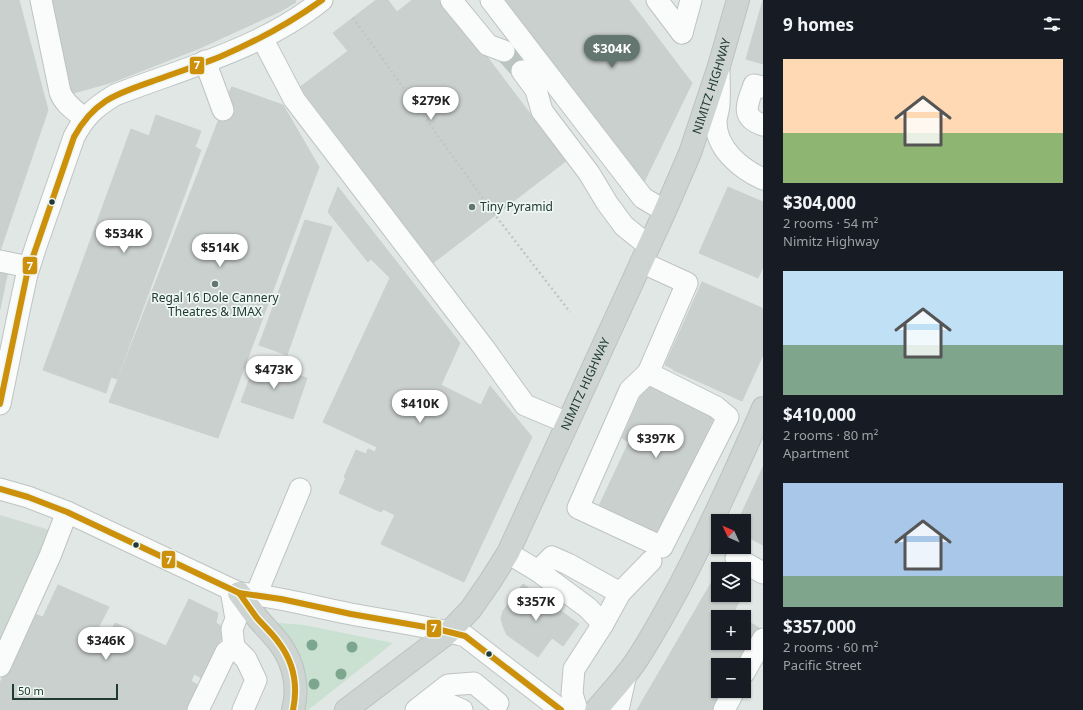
<!DOCTYPE html>
<meta charset="utf-8">
<style>
body{margin:0;font-family:"Noto Sans",sans-serif;background:#242831;color:#f1f3f6;height:100vh;display:flex;flex-direction:column;font-size:15px;white-space:nowrap}
*{box-sizing:border-box;margin:0}
p{font-size:13px;color:#9ea1a6}
.icon{flex:none;width:22px;height:22px;fill:none;stroke:currentColor;stroke-width:2;stroke-linecap:round;stroke-linejoin:round}
.map{position:relative;flex:1;overflow:hidden}
.drawer{display:flex;flex-direction:column;background:#171b24;width:320px}
.drawer>*{flex:none}
.needle{width:26px;rotate:314deg}
.controls{position:absolute;left:711px;top:514px;display:grid;gap:8px}
.controls a{display:grid;place-items:center;width:40px;height:40px;border-radius:0px;background:#171b24;box-shadow:0 1px 3px #0004;font-size:20px}
.scale{position:absolute;left:12px;bottom:10px;width:106px;box-sizing:border-box;padding-left:4px;border:2px solid #203932;border-top:0;font-size:11px;line-height:14px;white-space:nowrap;color:#203932;-webkit-text-stroke:3px #eff7f3;paint-order:stroke}
.price{position:absolute;translate:-50% -34px;padding:0 9px;border-radius:14px;background:#fff;color:#222;font-size:13px;line-height:26px;filter:drop-shadow(0 1px 2px #0008)}
.price::after{content:'';position:absolute;left:50%;top:24px;width:12px;height:9px;margin-left:-6px;background:inherit;clip-path:polygon(0 0,100% 0,50% 100%)}
.price.current{background:#647670;color:#fff}
ul{padding:0;list-style:none}
li{display:grid;align-content:center;gap:8px;height:212px;padding:0 20px}
li span{display:grid;place-items:center;height:124px;border-radius:0px;color:#555}
li>.icon{margin-inline-start:auto}
span .icon{width:72px;height:72px;fill:#fffc;stroke-width:1}
li b{font-size:17px}
h2{display:flex;justify-content:space-between;align-items:center;height:48px;padding:0 20px;font-size:17px}
main{display:flex;flex:1;min-height:0}
.map>svg:first-child{display:block}
.built{fill:#cfd9d4}
.green{fill:#cae0d1}
.building{fill:#cad0cd;stroke:#cad0cd}
.lines{fill:none;stroke-linecap:round;stroke-linejoin:round}
.minor-tunnel{stroke:#bac4c0;stroke-width:21;stroke-dasharray:21 10;stroke-linecap:butt}
.minor-casing{stroke:#bec4c1;stroke-width:23}
.major-casing{stroke:#bbc3c1;stroke-width:24}
.path{stroke:#bfc7c5;stroke-width:2.5;stroke-dasharray:2 3;stroke-linecap:butt}
.minor{stroke:#fafbfb;stroke-width:21}
.major{stroke:#cdd4d2;stroke-width:22}
.bus-1-casing{stroke:#eff7f3;stroke-width:9}
.bus-1{stroke:#cc900a;stroke-width:6}
.tree{fill:#7ca68d}
.bus-dot{fill:#203932;stroke:#eff7f3;stroke-width:1.5}
.poi-dot{fill:#647670;stroke:#eff7f3;stroke-width:1.5}
.labels{text-anchor:middle;stroke-width:3.5;stroke-linejoin:round;paint-order:stroke}
.street-label{font-size:12px;fill:#203932;stroke:#eff7f3}
.poi-label{font-size:12px;fill:#203932;stroke:#eff7f3;text-anchor:start}
.line-badge{stroke:#eff7f3;stroke-width:1.5}
.badge-label{font-size:11px;text-anchor:middle;font-weight:bold;fill:#fff}
</style>
<main>
<div class="map">
<svg width="763" height="710" viewBox="0 0 763 710">
<rect width="100%" height="100%" fill="#e1e7e4"/>
<path class="built" d="M 0,515 L 56,532 L 0,653 Z"/>
<path class="green" d="M 267,622 L 304,625 L 393,643 L 308,710 L 298,710 Z"/>
<g class="building">
<path d="M 0,0 L 19,0 L 48,110 L 0,251 Z"/>
<path d="M 48,0 L 156,0 L 164,36 L 57,54 Z"/>
<path d="M 156,0 L 273,0 L 281,11 L 200,48 L 113,82 L 66,95 L 57,54 L 164,36 Z"/>
<path d="M 273,0 L 295,0 L 296,2 L 281,11 Z"/>
<path d="M 376,0 L 388,0 L 397,12 L 412,0 L 444,0 L 566,161 L 433,263 L 300,87 L 348,51 L 333,33 Z"/>
<path d="M 505,0 L 629,0 L 692,83 L 644,182 Z"/>
<path d="M 763,0 L 763,64 L 746,59 Z"/>
<path d="M 232,87 L 283,105 L 319,167 L 218,438 L 109,402 L 231,88 Z"/>
<path d="M 156,115 L 201,131 L 195,147 L 201,150 L 117,379 L 111,377 L 106,393 L 43,370 L 131,129 L 149,136 Z"/>
<path d="M 338,187 L 460,343 L 441,385 L 481,405 L 490,386 L 532,437 L 464,582 L 381,544 L 395,515 L 383,509 L 381,512 L 339,493 L 346,478 L 344,477 L 356,450 L 366,454 L 368,449 L 375,452 L 377,447 L 323,422 L 390,278 L 371,259 L 368,262 L 328,212 Z"/>
<path d="M 728,187 L 763,202 L 763,267 L 758,278 L 699,253 Z"/>
<path d="M 305,220 L 332,227 L 287,355 L 259,345 Z"/>
<path d="M 0,265 L 9,266 L 0,309 Z"/>
<path d="M 702,282 L 762,308 L 763,312 L 763,355 L 742,401 L 673,370 L 673,369 L 665,365 Z"/>
<path d="M 256,361 L 307,378 L 293,419 L 241,402 Z"/>
<path d="M 649,385 L 715,415 L 659,536 L 598,508 L 629,442 L 622,438 L 643,391 L 646,392 Z"/>
<path d="M 763,467 L 763,545 L 744,535 L 744,521 L 738,521 Z"/>
<path d="M 714,578 L 718,580 L 718,595 L 743,595 L 733,613 L 740,617 L 718,617 L 718,643 L 744,643 L 744,619 L 761,629 L 740,665 L 718,665 L 718,691 L 725,691 L 714,710 L 637,710 Z"/>
<path d="M 523,584 L 579,624 L 563,646 L 552,638 L 538,657 L 507,635 L 503,626 L 501,618 L 503,611 Z"/>
<path d="M 58,585 L 109,607 L 92,640 L 105,644 L 115,623 L 166,646 L 189,599 L 218,613 L 216,623 L 226,629 L 202,678 L 194,674 L 191,681 L 199,686 L 189,710 L 0,710 L 0,683 L 32,613 L 43,617 Z"/>
</g>
<g class="lines">
<path class="minor-tunnel" d="M 504,51 L 522,71"/>
<g class="minor-casing">
<g id="minor">
<path d="M 41,0 L 60,92 C 64,104 76,111 85,119"/>
<path d="M 451,0 L 488,45 L 504,51"/>
<path d="M 491,0 L 643,198 L 665,211"/>
<path d="M 657,0 L 682,33"/>
<path d="M 682,33 L 691,0"/>
<path d="M 262,38 L 294,99 L 484,348 L 525,405 L 568,423"/>
<path d="M 205,61 L 223,110"/>
<path d="M 522,71 L 536,90 L 542,111 L 589,173 L 607,203 L 624,226 L 649,246"/>
<path d="M 719,72 C 719,83 720,93 719,104 C 719,110 716,116 716,122 C 716,149 741,169 763,179"/>
<path d="M 763,87 L 754,85 C 748,103 739,117 763,125"/>
<path d="M 0,261 L 29,267"/>
<path d="M 641,262 L 687,283 L 648,373"/>
<path d="M 648,373 L 716,407 L 728,417 L 662,547 L 578,508 L 630,390 Z"/>
<path d="M 0,404 L 19,311 L 27,274 L 36,246 L 74,137 C 84,117 95,107 115,95 C 185,68 263,48 322,0"/>
<path d="M 0,489 L 28,497 L 67,512 L 239,593 C 277,596 314,607 351,614 C 389,621 428,626 465,636 L 561,710"/>
<path d="M 508,553 L 538,571 L 588,608 L 603,624"/>
<path d="M 736,558 L 763,573"/>
<path d="M 538,571 L 552,557 L 568,564 L 620,593"/>
<path d="M 231,590 L 236,619 L 232,629 L 234,647"/>
<path d="M 256,595 L 300,489"/>
<path d="M 0,666 L 50,556 L 67,512"/>
<path d="M 744,673 L 763,639"/>
<path d="M 198,710 L 226,652 L 234,647 L 246,659 L 256,680 L 243,710"/>
<path d="M 416,710 L 448,685 L 474,683 L 498,703"/>
<path d="M 438,710 L 448,704 L 462,710"/>
<path d="M 577,710 L 572,694 L 574,669 L 603,624 L 620,593 L 651,561"/>
<path d="M 618,710 L 626,674"/>
<path d="M 724,710 L 734,691"/>
</g>
</g>
<g class="major-casing">
<g id="major">
<path d="M 239,593 C 246,602 252,612 260,621 C 267,629 274,636 280,644 C 294,663 299,688 293,710"/>
<path id="s1" d="M 346,710 L 449,632 L 471,609 L 491,580 L 508,553 L 665,211 L 690,153 L 719,66 L 738,0"/>
<path d="M 596,710 C 610,693 626,677 638,658 C 653,635 666,611 679,587 C 710,528 737,468 763,408"/>
</g>
</g>
<path class="path" d="M 353,18 L 495,215 L 570,312"/>
<use href="#minor" class="minor"/>
<use href="#major" class="major"/>
<g class="bus-1-casing">
<g id="bus-1">
<path d="M 0,404 L 27,274 L 74,137 C 95,98 120,93 159,79 C 181,71 203,64 224,55 C 261,39 290,23 322,0"/>
<path d="M 0,489 L 28,497 L 67,512 L 239,593 L 281,599 L 351,614 L 437,629 L 465,636 L 561,710"/>
<path d="M 239,593 C 245,601 251,610 257,618 C 264,626 273,634 279,643 C 294,663 298,686 293,710"/>
</g>
</g>
<use href="#bus-1" class="bus-1"/>
</g>
<g class="tree">
<circle cx="312" cy="645" r="5.5"/>
<circle cx="352" cy="647" r="5.5"/>
<circle cx="341" cy="674" r="5.5"/>
<circle cx="314" cy="684" r="5.5"/>
</g>
<g class="bus-dot">
<circle cx="52" cy="202" r="3.5"/>
<circle cx="136" cy="545" r="3.5"/>
<circle cx="489" cy="654" r="3.5"/>
</g>
<g class="poi-dot">
<circle cx="472" cy="207" r="4"/>
<circle cx="215" cy="284" r="4"/>
</g>
<g class="labels">
<g class="street-label">
<text dy="4" stroke="none"><textPath href="#s1" startOffset="738">NIMITZ HIGHWAY</textPath></text>
<text dy="4" stroke="none"><textPath href="#s1" startOffset="414">NIMITZ HIGHWAY</textPath></text>
</g>
<g class="poi-label">
<text x="480" y="211">Tiny Pyramid</text>
<text x="215" y="302" text-anchor="middle">Regal 16 Dole Cannery<tspan x="215" dy="14">Theatres &amp; IMAX</tspan></text>
</g>
</g>
<g class="line-badge">
<rect x="189" y="56" width="16" height="19" rx="4" fill="#cc900a"/>
<rect x="22" y="256" width="16" height="19" rx="4" fill="#cc900a"/>
<rect x="161" y="550" width="15" height="19" rx="4" fill="#cc900a"/>
<rect x="426" y="619" width="16" height="19" rx="4" fill="#cc900a"/>
</g>
<g class="badge-label">
<text x="197" y="69">7</text>
<text x="30" y="270">7</text>
<text x="169" y="564">7</text>
<text x="434" y="632">7</text>
</g>
</svg>
<div class="controls">
<a><svg class="needle" viewBox="-14 -14 28 28"><path d="M0-13l5 13h-10z" fill="#e53935"/><path d="M0 13l5-13h-10z" fill="#9ea1a6"/></svg></a>
<a><svg class="icon" aria-label="layers" viewBox="0 0 24 24"><path d="M12 4l9 5-9 5-9-5zM3 14l9 5 9-5"/></svg></a>
<a>+</a>
<a>−</a>
</div>
<div class="scale">50 m</div>
<b class="price current" style="left:612px;top:69px">$304K</b>
<b class="price" style="left:431px;top:121px">$279K</b>
<b class="price" style="left:124px;top:254px">$534K</b>
<b class="price" style="left:220px;top:268px">$514K</b>
<b class="price" style="left:274px;top:390px">$473K</b>
<b class="price" style="left:420px;top:424px">$410K</b>
<b class="price" style="left:656px;top:459px">$397K</b>
<b class="price" style="left:536px;top:622px">$357K</b>
<b class="price" style="left:106px;top:661px">$346K</b>
</div>
<section class="drawer">
<h2>9 homes<svg class="icon" aria-label="filters" viewBox="0 0 24 24"><path d="M4 7h16M4 17h16"/><circle cx="9" cy="7" r="2"/><circle cx="15" cy="17" r="2"/></svg></h2>
<ul>
<li><span style="background:linear-gradient(#ffd9b3 60%,#8fb573 0)"><svg class="icon" aria-label="home" viewBox="0 0 24 24"><path d="M3 11l9-7 9 7M6 9v11h12V9"/></svg></span><div><b>$304,000</b><p>2 rooms · 54 m²</p><p>Nimitz Highway</p></div></li>
<li><span style="background:linear-gradient(#bfe0f5 60%,#7fa58c 0)"><svg class="icon" aria-label="home" viewBox="0 0 24 24"><path d="M3 11l9-7 9 7M6 9v11h12V9"/></svg></span><div><b>$410,000</b><p>2 rooms · 80 m²</p><p>Apartment</p></div></li>
<li><span style="background:linear-gradient(#a9c7e8 75%,#7fa58c 0)"><svg class="icon" aria-label="home" viewBox="0 0 24 24"><path d="M3 11l9-7 9 7M6 9v11h12V9"/></svg></span><div><b>$357,000</b><p>2 rooms · 60 m²</p><p>Pacific Street</p></div></li>
</ul>
</section>
</main>
